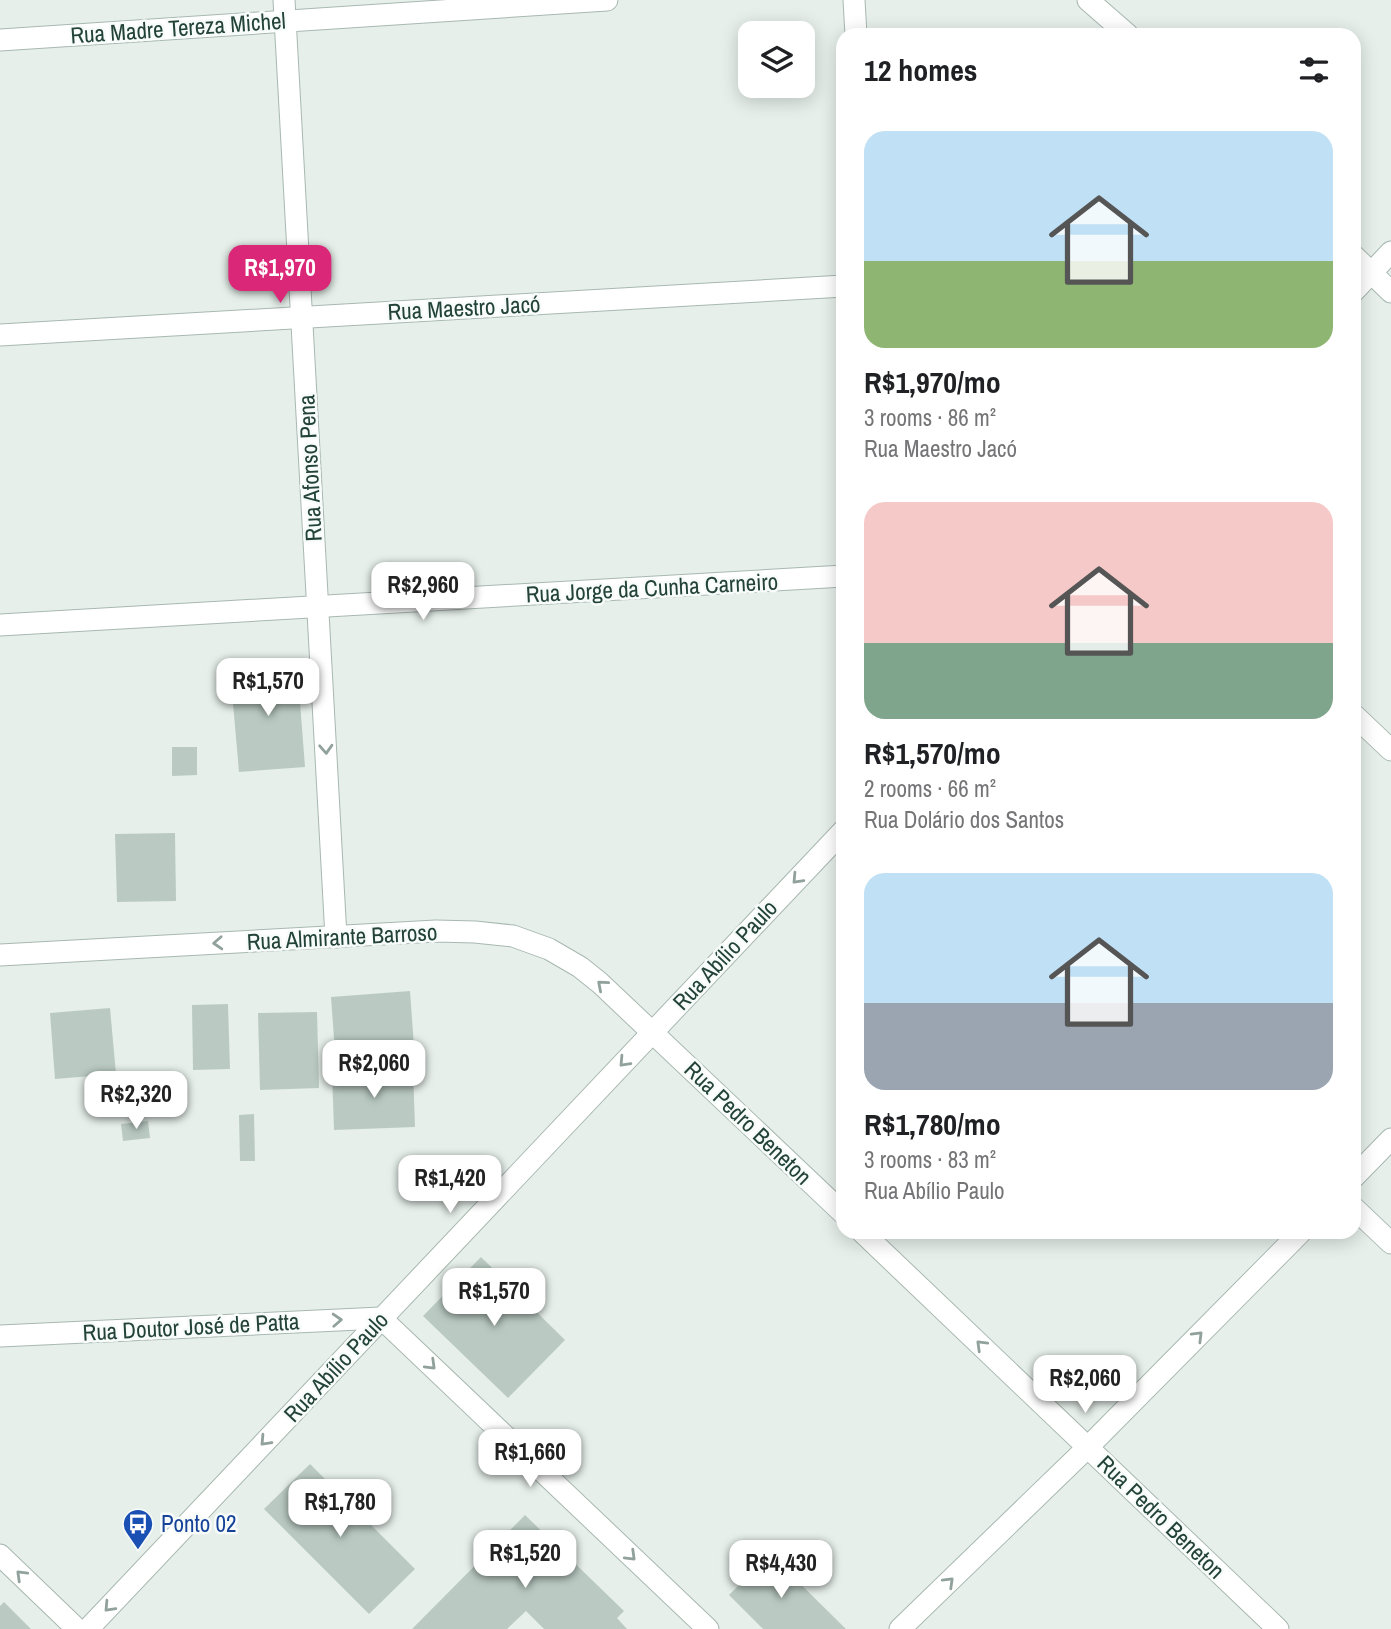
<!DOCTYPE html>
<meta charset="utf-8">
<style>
body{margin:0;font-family:"Archivo Narrow",sans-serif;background:#f6f6f6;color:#202124;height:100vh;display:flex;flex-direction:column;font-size:26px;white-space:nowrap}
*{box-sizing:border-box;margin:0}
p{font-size:23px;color:#757577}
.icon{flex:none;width:38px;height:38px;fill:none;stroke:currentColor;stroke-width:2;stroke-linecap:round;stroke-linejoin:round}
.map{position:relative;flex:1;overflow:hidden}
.sheet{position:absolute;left:836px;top:28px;width:525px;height:1211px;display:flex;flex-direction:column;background:#fff;border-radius:21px;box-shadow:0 4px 18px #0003}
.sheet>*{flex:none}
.buttons{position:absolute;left:738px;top:21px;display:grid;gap:14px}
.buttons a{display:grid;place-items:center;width:77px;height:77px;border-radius:14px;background:#fff;box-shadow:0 4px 18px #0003;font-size:35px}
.price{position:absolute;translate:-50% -60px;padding:0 16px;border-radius:14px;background:#fff;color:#222;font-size:23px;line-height:46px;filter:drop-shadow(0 2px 4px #0008)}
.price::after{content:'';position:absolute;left:50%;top:42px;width:21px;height:16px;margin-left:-10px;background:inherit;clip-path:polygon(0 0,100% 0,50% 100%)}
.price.active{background:#db2777;color:#fff}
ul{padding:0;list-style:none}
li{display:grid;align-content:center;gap:14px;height:371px;padding:0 28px}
li span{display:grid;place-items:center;height:217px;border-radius:21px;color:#555}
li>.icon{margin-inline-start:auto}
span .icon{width:126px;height:126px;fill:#fffc;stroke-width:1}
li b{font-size:30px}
h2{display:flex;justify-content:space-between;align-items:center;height:84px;padding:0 28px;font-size:30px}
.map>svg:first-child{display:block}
.building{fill:#bacac3}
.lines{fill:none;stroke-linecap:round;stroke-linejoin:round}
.minor-casing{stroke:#a8b8b1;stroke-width:23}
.minor{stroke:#fff;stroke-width:21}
.oneway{stroke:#91a19c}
.labels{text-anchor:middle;stroke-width:5;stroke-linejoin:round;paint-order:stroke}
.street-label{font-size:23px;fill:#234338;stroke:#f7fbf9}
.transit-label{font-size:23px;fill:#164399;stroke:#f7fbf9;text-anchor:start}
</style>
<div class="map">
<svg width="1391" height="1629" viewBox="0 0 1391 1629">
<rect width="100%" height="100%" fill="#e6efea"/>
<g class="building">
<path d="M 297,663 L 305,767 L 239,772 L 230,669 Z"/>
<path d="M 172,747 L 197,747 L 197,775 L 172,776 Z"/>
<path d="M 175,833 L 176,901 L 117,902 L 115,834 Z"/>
<path d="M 410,991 L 415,1060 L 336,1066 L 331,997 Z"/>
<path d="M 228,1004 L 230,1069 L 193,1070 L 192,1005 Z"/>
<path d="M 110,1008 L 116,1074 L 55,1079 L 50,1013 Z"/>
<path d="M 317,1012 L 319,1088 L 260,1090 L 258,1013 Z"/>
<path d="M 413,1070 L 415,1127 L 334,1130 L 332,1073 Z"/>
<path d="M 254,1114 L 255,1161 L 240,1161 L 239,1115 Z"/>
<path d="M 148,1121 L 150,1138 L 123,1141 L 121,1124 Z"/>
<path d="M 481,1257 L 565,1340 L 508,1398 L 423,1316 Z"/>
<path d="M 310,1464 L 415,1569 L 369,1614 L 264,1509 Z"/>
<path d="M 525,1515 L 624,1611 L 617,1618 L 627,1629 L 544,1629 L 526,1611 L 507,1629 L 412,1629 Z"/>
<path d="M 770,1554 L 846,1629 L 763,1629 L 729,1595 Z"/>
<path d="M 4,1602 L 31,1629 L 0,1629 L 0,1606 Z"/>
</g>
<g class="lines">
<g class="minor-casing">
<g id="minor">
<path d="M 284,0 L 336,937"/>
<path d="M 854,0 L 856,35"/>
<path d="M 1088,0 L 1128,35"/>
<path d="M 0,40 L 607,0"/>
<path d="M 1354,256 L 1391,292"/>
<path d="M 1354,291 L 1391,252"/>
<path d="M 0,335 L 844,286"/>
<path d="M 0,625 L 844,576"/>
<path d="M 1354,715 L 1391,750"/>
<path d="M 0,955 L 436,931 L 475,932 L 513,936 L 549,949 L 580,967 L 600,983 L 844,1214"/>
<path d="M 1354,1177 L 1391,1139"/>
<path d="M 1354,1208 L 1391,1243"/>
<path d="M 862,1232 L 1278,1629"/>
<path d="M 0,1336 L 381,1318 L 708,1629"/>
<path d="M 0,1555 L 77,1629"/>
<path d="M 88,1629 L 844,830"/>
<path d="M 900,1629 L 1088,1447 L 1301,1232"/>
</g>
</g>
<use href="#minor" class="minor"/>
</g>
<defs><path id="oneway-chevron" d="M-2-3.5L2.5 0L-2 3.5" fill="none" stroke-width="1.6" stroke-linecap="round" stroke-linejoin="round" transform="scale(1.75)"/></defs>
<g class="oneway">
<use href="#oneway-chevron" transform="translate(326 749) rotate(87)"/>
<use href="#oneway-chevron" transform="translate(797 879) rotate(133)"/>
<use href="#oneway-chevron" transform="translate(218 943) rotate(177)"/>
<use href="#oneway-chevron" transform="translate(602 985) rotate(-139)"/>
<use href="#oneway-chevron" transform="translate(624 1062) rotate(133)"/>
<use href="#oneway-chevron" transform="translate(337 1320) rotate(-3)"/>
<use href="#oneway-chevron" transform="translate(1198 1336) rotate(-45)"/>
<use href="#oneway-chevron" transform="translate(981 1345) rotate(-136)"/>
<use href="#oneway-chevron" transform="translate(431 1365) rotate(44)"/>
<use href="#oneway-chevron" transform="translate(265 1441) rotate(133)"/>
<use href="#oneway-chevron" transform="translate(631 1556) rotate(44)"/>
<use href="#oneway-chevron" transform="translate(21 1575) rotate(-136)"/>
<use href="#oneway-chevron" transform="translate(949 1582) rotate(-44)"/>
<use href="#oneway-chevron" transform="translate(109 1607) rotate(133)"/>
</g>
<defs>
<g id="bus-pin" transform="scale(1.575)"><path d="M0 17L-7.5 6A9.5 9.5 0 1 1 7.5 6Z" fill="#1a4fb4" stroke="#f7fbf9"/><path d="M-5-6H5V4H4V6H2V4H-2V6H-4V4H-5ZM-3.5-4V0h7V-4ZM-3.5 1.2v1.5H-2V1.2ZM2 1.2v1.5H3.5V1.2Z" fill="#fff"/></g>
</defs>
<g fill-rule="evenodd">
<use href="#bus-pin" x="138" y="1524"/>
</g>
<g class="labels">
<g class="street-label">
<text transform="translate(178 28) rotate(-4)" y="8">Rua Madre Tereza Michel</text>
<text transform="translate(464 308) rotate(-3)" y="8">Rua Maestro Jacó</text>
<text transform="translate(310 468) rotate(-93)" y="8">Rua Afonso Pena</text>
<text transform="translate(652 588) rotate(-3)" y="8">Rua Jorge da Cunha Carneiro</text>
<text transform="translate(342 937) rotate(-3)" y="8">Rua Almirante Barroso</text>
<text transform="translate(725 955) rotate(-47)" y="8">Rua Abílio Paulo</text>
<text transform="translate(748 1123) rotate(44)" y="8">Rua Pedro Beneton</text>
<text transform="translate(191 1327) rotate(-3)" y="8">Rua Doutor José de Patta</text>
<text transform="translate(336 1367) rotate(-47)" y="8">Rua Abílio Paulo</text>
<text transform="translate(1161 1517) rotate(44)" y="8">Rua Pedro Beneton</text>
</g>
<g class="transit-label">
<text x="161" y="1532">Ponto 02</text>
</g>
</g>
</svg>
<div class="buttons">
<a><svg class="icon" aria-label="layers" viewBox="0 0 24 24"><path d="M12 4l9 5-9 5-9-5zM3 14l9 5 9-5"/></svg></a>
</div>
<b class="price active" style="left:280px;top:305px">R$1,970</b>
<b class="price" style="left:423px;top:622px">R$2,960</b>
<b class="price" style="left:268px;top:718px">R$1,570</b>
<b class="price" style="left:374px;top:1100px">R$2,060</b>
<b class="price" style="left:136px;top:1131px">R$2,320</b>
<b class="price" style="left:450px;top:1215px">R$1,420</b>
<b class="price" style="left:494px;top:1328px">R$1,570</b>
<b class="price" style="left:1085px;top:1415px">R$2,060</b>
<b class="price" style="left:530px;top:1489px">R$1,660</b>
<b class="price" style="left:340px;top:1539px">R$1,780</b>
<b class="price" style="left:525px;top:1590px">R$1,520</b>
<b class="price" style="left:781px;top:1600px">R$4,430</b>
<section class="sheet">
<h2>12 homes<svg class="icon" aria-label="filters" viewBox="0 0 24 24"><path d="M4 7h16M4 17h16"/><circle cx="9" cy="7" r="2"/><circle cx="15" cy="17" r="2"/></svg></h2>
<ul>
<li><span style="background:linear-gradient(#bfe0f5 60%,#8fb573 0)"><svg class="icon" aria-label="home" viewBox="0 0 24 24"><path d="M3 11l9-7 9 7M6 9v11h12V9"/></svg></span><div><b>R$1,970/mo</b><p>3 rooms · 86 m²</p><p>Rua Maestro Jacó</p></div></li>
<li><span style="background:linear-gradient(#f6c9c9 65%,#7fa58c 0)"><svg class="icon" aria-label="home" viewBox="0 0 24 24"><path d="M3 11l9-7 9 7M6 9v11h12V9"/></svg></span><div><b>R$1,570/mo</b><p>2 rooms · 66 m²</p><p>Rua Dolário dos Santos</p></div></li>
<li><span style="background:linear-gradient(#bfe0f5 60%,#9aa5b1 0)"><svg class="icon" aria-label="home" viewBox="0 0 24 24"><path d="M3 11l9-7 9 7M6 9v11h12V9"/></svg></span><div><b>R$1,780/mo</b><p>3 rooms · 83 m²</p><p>Rua Abílio Paulo</p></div></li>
</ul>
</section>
</div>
